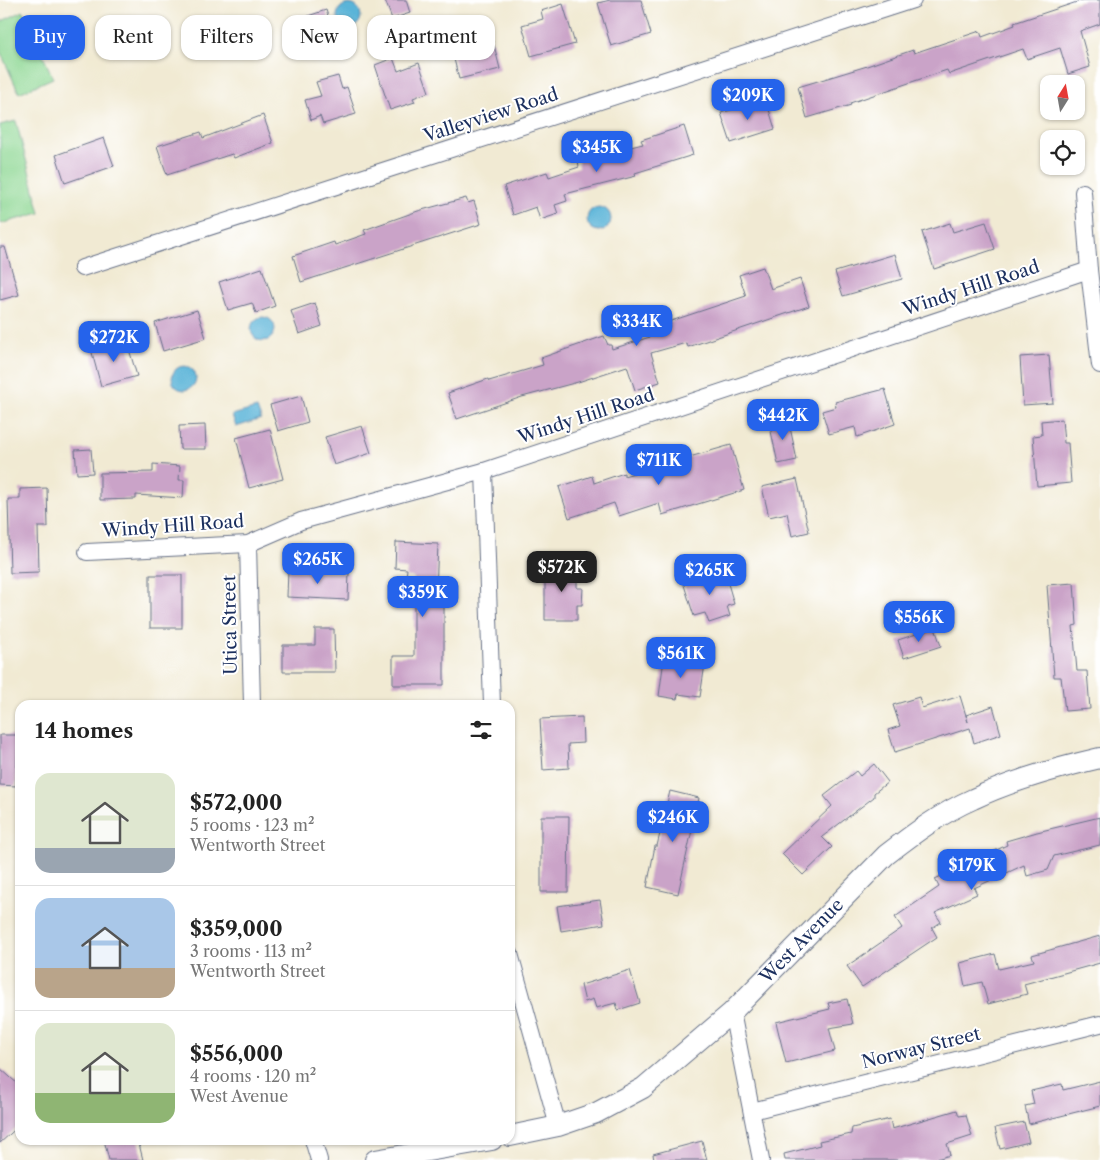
<!DOCTYPE html>
<meta charset="utf-8">
<style>
body{margin:0;font-family:"Libre Caslon Text",serif;background:#f6f6f6;color:#222;height:100vh;display:flex;flex-direction:column;font-size:19px;white-space:nowrap}
*{box-sizing:border-box;margin:0}
p{font-size:16px;color:#767676}
.icon{flex:none;width:28px;height:28px;fill:none;stroke:currentColor;stroke-width:2;stroke-linecap:round;stroke-linejoin:round}
.map{position:relative;flex:1;overflow:hidden}
.drawer{position:absolute;left:15px;top:700px;width:500px;height:445px;display:flex;flex-direction:column;background:#fff;border-radius:15px;box-shadow:0 1px 4px #0004}
.drawer>*{flex:none}
.banner{position:absolute;left:15px;top:15px;width:500px;height:45px;display:flex;gap:10px}
.needle{width:32px;rotate:11deg}
.controls{position:absolute;left:1040px;top:75px;display:grid;gap:10px}
.controls a{display:grid;place-items:center;width:45px;height:45px;border-radius:10px;background:#fff;box-shadow:0 1px 4px #0004;font-size:25px}
.price{position:absolute;translate:-50% -42px;padding:0 11px;border-radius:10px;background:#2563eb;color:#fff;font-size:16px;line-height:32px;filter:drop-shadow(0 1px 2px #0008)}
.price::after{content:'';position:absolute;left:50%;top:30px;width:15px;height:11px;margin-left:-8px;background:inherit;clip-path:polygon(0 0,100% 0,50% 100%)}
.price.current{background:#222;color:#fff}
ul{padding:0;list-style:none}
li{display:flex;align-items:center;gap:15px;height:125px;padding:0 20px}
li+li{border-top:1px solid #e0e0e0}
li span{display:grid;place-items:center;flex:none;width:140px;height:100px;border-radius:15px;color:#555}
li>.icon{margin-inline-start:auto}
span .icon{width:60px;height:60px;fill:#fffc;stroke-width:1}
li b{font-size:21px}
h2{display:flex;justify-content:space-between;align-items:center;height:60px;padding:0 20px;font-size:21px}
.tag{padding:0 18px;border-radius:15px;background:#fff;box-shadow:0 1px 4px #0004;font-size:18px;line-height:45px}
.tag.current{background:#2563eb;color:#fff}
.map>svg:first-child{display:block}
.green{fill:#8dd793;stroke:#548378}
.water{fill:#5ab4d8;stroke:#3a729b}
.building{fill:#caa3c8}
.lines{fill:none;stroke-linecap:round;stroke-linejoin:round}
.minor-casing{stroke:#667087;stroke-width:18}
.tertiary-casing{stroke:#667087;stroke-width:22}
.minor{stroke:#fff;stroke-width:16}
.tertiary{stroke:#fff;stroke-width:20}
.labels{text-anchor:middle;stroke-width:4;stroke-linejoin:round;paint-order:stroke}
.street-label{font-size:18px;fill:#1b2f5e;stroke:#fff}
</style>
<div class="map">
<svg width="1100" height="1160" viewBox="0 0 1100 1160">
<rect width="100%" height="100%" fill="#fff"/>
<filter id="ink" filterUnits="userSpaceOnUse"><feTurbulence type="fractalNoise" baseFrequency=".02" numOctaves="2"/><feDisplacementMap in="SourceGraphic" scale="10" xChannelSelector="R" yChannelSelector="G"/><feConvolveMatrix kernelMatrix="1 2 1 2 8 2 1 2 1" color-interpolation-filters="sRGB"/></filter>
<filter id="wash" filterUnits="userSpaceOnUse"><feTurbulence type="fractalNoise" baseFrequency=".0096" numOctaves="4" result="noise"/><feDisplacementMap in="SourceGraphic" scale="20" xChannelSelector="R" yChannelSelector="G"/><feGaussianBlur stdDeviation="1.12" result="paint"/><feColorMatrix in="noise" values="0 0 0 0 0 0 0 0 0 0 0 0 0 0 0 0 0 1.4 0 .05"/><feComposite in="paint" operator="in"/></filter>
<g filter="url(#wash)">
<rect width="100%" height="100%" fill="#f1ead3"/>
<g class="green">
<path d="M 23,11 L 53,78 L 19,93 L 0,51 L 0,22 Z"/>
<path d="M 16,121 L 40,213 L 0,224 L 0,125 Z"/>
</g>
<g class="water">
<circle cx="349" cy="16" r="12"/>
<circle cx="599" cy="219" r="12"/>
<circle cx="263" cy="329" r="12"/>
<circle cx="184" cy="378" r="12"/>
<path d="M 257,408 L 261,419 L 236,427 L 232,415 Z"/>
</g>
<g id="blocks">
<g class="building">
<path d="M 385,0 L 406,0 L 410,13 L 392,19 Z"/>
<path d="M 610,0 L 641,0 L 651,34 L 611,46 L 598,3 Z"/>
<path d="M 1083,0 L 1100,0 L 1100,24 L 1080,31 L 1090,67 L 1068,74 L 1060,48 L 1027,59 L 1023,49 L 949,74 L 947,70 L 850,103 L 851,105 L 807,118 L 798,87 L 864,67 L 913,50 L 914,53 L 980,31 L 982,37 L 1015,25 L 1014,23 Z"/>
<path d="M 563,4 L 575,44 L 531,56 L 522,25 L 543,19 L 541,11 Z"/>
<path d="M 326,10 L 333,31 L 315,37 L 308,16 Z"/>
<path d="M 252,24 L 260,48 L 232,58 L 224,34 Z"/>
<path d="M 483,29 L 487,43 L 493,41 L 500,69 L 459,79 L 452,51 L 471,46 L 468,33 Z"/>
<path d="M 393,58 L 398,71 L 419,63 L 429,92 L 413,98 L 415,102 L 390,110 L 375,65 Z"/>
<path d="M 338,76 L 342,89 L 347,87 L 356,114 L 323,124 L 320,116 L 311,120 L 305,100 L 321,96 L 316,82 Z"/>
<path d="M 766,100 L 775,129 L 731,143 L 721,113 Z"/>
<path d="M 263,115 L 273,143 L 234,158 L 232,154 L 167,175 L 157,146 L 201,132 L 203,138 Z"/>
<path d="M 684,126 L 693,155 L 635,173 L 636,176 L 565,194 L 567,201 L 555,205 L 558,214 L 540,220 L 536,207 L 513,215 L 504,186 L 547,172 L 549,177 L 579,167 L 578,160 L 643,144 L 641,140 Z"/>
<path d="M 104,138 L 114,166 L 65,183 L 56,155 Z"/>
<path d="M 466,198 L 468,203 L 474,201 L 481,224 L 301,282 L 293,256 L 334,242 L 335,245 L 366,234 L 364,230 L 418,211 Z"/>
<path d="M 986,222 L 995,249 L 934,269 L 922,232 L 950,223 L 953,232 Z"/>
<path d="M 0,247 L 5,247 L 19,295 L 0,300 Z"/>
<path d="M 895,254 L 902,279 L 843,296 L 835,272 Z"/>
<path d="M 763,267 L 771,289 L 800,279 L 809,306 L 688,347 L 686,343 L 651,353 L 660,382 L 635,390 L 627,366 L 578,382 L 522,397 L 457,419 L 448,393 L 488,379 L 489,381 L 543,365 L 541,358 L 604,336 L 608,345 L 611,345 L 612,349 L 650,337 L 647,329 L 746,296 L 739,275 Z"/>
<path d="M 262,268 L 275,306 L 256,313 L 252,303 L 228,310 L 219,282 Z"/>
<path d="M 315,303 L 322,326 L 299,334 L 291,311 Z"/>
<path d="M 197,310 L 206,338 L 163,351 L 155,323 Z"/>
<path d="M 126,339 L 137,376 L 101,386 L 91,349 Z"/>
<path d="M 1049,355 L 1053,403 L 1023,405 L 1020,357 Z"/>
<path d="M 885,389 L 895,424 L 857,437 L 855,427 L 829,434 L 822,411 L 836,407 L 835,402 Z"/>
<path d="M 301,396 L 308,422 L 278,431 L 270,405 Z"/>
<path d="M 788,418 L 797,460 L 778,464 L 769,422 Z"/>
<path d="M 1062,419 L 1064,443 L 1068,443 L 1071,483 L 1037,486 L 1033,436 L 1042,435 L 1041,421 Z"/>
<path d="M 205,425 L 206,449 L 180,449 L 179,426 Z"/>
<path d="M 362,426 L 371,453 L 334,465 L 325,437 Z"/>
<path d="M 270,429 L 283,479 L 249,488 L 236,438 Z"/>
<path d="M 731,445 L 744,490 L 662,515 L 659,503 L 619,516 L 614,503 L 569,518 L 559,487 L 592,476 L 594,483 L 624,473 L 624,476 Z"/>
<path d="M 91,449 L 93,473 L 77,474 L 75,450 Z"/>
<path d="M 153,464 L 180,466 L 179,480 L 184,480 L 183,498 L 136,495 L 136,499 L 100,500 L 100,473 L 153,472 Z"/>
<path d="M 797,479 L 809,532 L 792,536 L 787,513 L 769,517 L 762,487 Z"/>
<path d="M 47,488 L 48,527 L 38,527 L 39,572 L 10,573 L 8,499 L 20,499 L 20,489 Z"/>
<path d="M 396,542 L 438,544 L 436,591 L 444,591 L 444,685 L 393,685 L 393,656 L 414,656 L 414,577 L 406,577 L 407,569 L 395,568 Z"/>
<path d="M 545,565 L 577,565 L 577,588 L 583,588 L 582,605 L 577,605 L 577,620 L 545,620 Z"/>
<path d="M 288,570 L 349,573 L 348,600 L 287,597 Z"/>
<path d="M 724,570 L 734,604 L 727,606 L 730,616 L 709,623 L 705,613 L 694,616 L 683,582 Z"/>
<rect x="150" y="575" width="32" height="53"/>
<path d="M 1074,583 L 1077,625 L 1073,626 L 1077,671 L 1087,671 L 1090,709 L 1065,711 L 1061,677 L 1054,677 L 1047,585 Z"/>
<path d="M 935,628 L 941,646 L 904,658 L 898,640 Z"/>
<path d="M 315,629 L 334,629 L 335,672 L 283,672 L 283,645 L 315,645 Z"/>
<path d="M 664,659 L 705,664 L 700,697 L 678,694 L 677,699 L 659,696 Z"/>
<path d="M 960,696 L 968,722 L 966,715 L 993,706 L 1001,734 L 974,743 L 970,728 L 895,752 L 888,730 L 900,726 L 893,705 L 919,697 L 922,708 Z"/>
<path d="M 582,717 L 583,743 L 568,744 L 569,768 L 543,770 L 540,719 Z"/>
<path d="M 0,735 L 18,735 L 16,786 L 0,785 Z"/>
<path d="M 874,764 L 888,782 L 874,793 L 874,797 L 822,837 L 832,847 L 803,875 L 782,854 L 832,806 L 824,796 L 856,771 L 860,776 Z"/>
<path d="M 670,791 L 699,798 L 678,894 L 647,887 L 655,846 L 657,846 Z"/>
<path d="M 541,816 L 569,816 L 568,892 L 541,892 Z"/>
<path d="M 1100,817 L 1100,845 L 1054,856 L 1048,870 L 1027,876 L 1024,865 L 974,888 L 977,894 L 935,913 L 941,922 L 932,928 L 937,937 L 862,987 L 847,966 L 902,928 L 895,917 L 939,887 L 935,879 L 1007,845 L 1006,841 L 1037,832 Z"/>
<path d="M 600,900 L 604,924 L 561,931 L 557,906 Z"/>
<path d="M 1100,936 L 1100,963 L 1024,984 L 1027,994 L 988,1004 L 982,982 L 965,986 L 960,963 L 995,954 L 999,969 L 1034,961 L 1032,955 Z"/>
<path d="M 630,970 L 640,1003 L 618,1010 L 616,1003 L 596,1008 L 593,999 L 585,1002 L 581,985 Z"/>
<path d="M 847,999 L 853,1024 L 829,1028 L 835,1051 L 786,1063 L 776,1022 L 830,1009 L 828,1003 Z"/>
<path d="M 0,1068 L 20,1086 L 20,1125 L 0,1143 Z"/>
<path d="M 1100,1081 L 1100,1106 L 1029,1124 L 1025,1106 L 1034,1104 L 1031,1091 L 1062,1084 L 1063,1090 Z"/>
<path d="M 957,1110 L 959,1116 L 966,1115 L 972,1136 L 947,1144 L 950,1155 L 933,1160 L 785,1160 L 784,1154 L 820,1145 L 819,1141 L 851,1134 L 852,1128 L 890,1119 L 892,1129 Z"/>
<path d="M 1024,1122 L 1029,1142 L 1000,1149 L 995,1128 Z"/>
<path d="M 104,1140 L 138,1140 L 143,1160 L 109,1160 Z"/>
<path d="M 702,1141 L 707,1160 L 654,1160 L 653,1154 Z"/>
</g>
</g>
</g>
<g filter="url(#ink)">
<use href="#blocks" fill-opacity="0" stroke="#667087" stroke-width="1"/>
<g class="lines">
<g class="minor-casing">
<g id="minor">
<path d="M 1083,192 L 1089,270 L 1100,365"/>
<path d="M 82,268 L 913,0"/>
<path d="M 484,471 L 492,705"/>
<path d="M 248,544 L 252,705"/>
<path d="M 87,552 L 248,544 L 301,521 L 484,471 L 1089,270"/>
<path d="M 510,954 L 558,1126"/>
<path d="M 732,1012 L 761,1160"/>
<path d="M 752,1111 L 1100,1024"/>
<path d="M 313,1140 L 319,1160"/>
</g>
</g>
<g class="tertiary-casing">
<g id="tertiary">
<path id="s1" d="M 510,1136 L 558,1126 L 596,1113 L 643,1088 L 732,1012 L 886,855 C 913,834 941,813 973,799 C 1013,780 1057,768 1100,758"/>
<path d="M 375,1160 L 492,1140"/>
</g>
</g>
<use href="#minor" class="minor"/>
<use href="#tertiary" class="tertiary"/>
</g>
</g>
<g class="labels">
<g class="street-label">
<text transform="translate(491 115) rotate(-18)" y="6">Valleyview Road</text>
<text transform="translate(971 288) rotate(-18)" y="6">Windy Hill Road</text>
<text transform="translate(586 416) rotate(-18)" y="6">Windy Hill Road</text>
<text transform="translate(173 526) rotate(-4)" y="6">Windy Hill Road</text>
<text transform="translate(230 625) rotate(-91)" y="6">Utica Street</text>
<text dy="6" stroke="none"><textPath href="#s1" startOffset="359">West Avenue</textPath></text>
<text transform="translate(921 1048) rotate(-14)" y="6">Norway Street</text>
</g>
</g>
</svg>
<div class="controls">
<a><svg class="needle" viewBox="-14 -14 28 28"><path d="M0-13l5 13h-10z" fill="#e53935"/><path d="M0 13l5-13h-10z" fill="#767676"/></svg></a>
<a><svg class="icon" aria-label="locate" viewBox="0 0 24 24"><circle cx="12" cy="12" r="6"/><path d="M12 2v4M12 18v4M2 12h4M18 12h4"/></svg></a>
</div>
<b class="price" style="left:748px;top:121px">$209K</b>
<b class="price" style="left:597px;top:173px">$345K</b>
<b class="price" style="left:637px;top:347px">$334K</b>
<b class="price" style="left:114px;top:363px">$272K</b>
<b class="price" style="left:783px;top:441px">$442K</b>
<b class="price" style="left:659px;top:486px">$711K</b>
<b class="price" style="left:318px;top:585px">$265K</b>
<b class="price current" style="left:562px;top:593px">$572K</b>
<b class="price" style="left:710px;top:596px">$265K</b>
<b class="price" style="left:423px;top:618px">$359K</b>
<b class="price" style="left:919px;top:643px">$556K</b>
<b class="price" style="left:681px;top:679px">$561K</b>
<b class="price" style="left:673px;top:843px">$246K</b>
<b class="price" style="left:972px;top:891px">$179K</b>
<div class="banner">
<a class="tag current">Buy</a>
<a class="tag">Rent</a>
<a class="tag">Filters</a>
<a class="tag">New</a>
<a class="tag">Apartment</a>
</div>
<section class="drawer">
<h2>14 homes<svg class="icon" aria-label="filters" viewBox="0 0 24 24"><path d="M4 7h16M4 17h16"/><circle cx="9" cy="7" r="2"/><circle cx="15" cy="17" r="2"/></svg></h2>
<ul>
<li><span style="background:linear-gradient(#dfe7d0 75%,#9aa5b1 0)"><svg class="icon" aria-label="home" viewBox="0 0 24 24"><path d="M3 11l9-7 9 7M6 9v11h12V9"/></svg></span><div><b>$572,000</b><p>5 rooms · 123 m²</p><p>Wentworth Street</p></div></li>
<li><span style="background:linear-gradient(#a9c7e8 70%,#b9a48a 0)"><svg class="icon" aria-label="home" viewBox="0 0 24 24"><path d="M3 11l9-7 9 7M6 9v11h12V9"/></svg></span><div><b>$359,000</b><p>3 rooms · 113 m²</p><p>Wentworth Street</p></div></li>
<li><span style="background:linear-gradient(#dfe7d0 70%,#8fb573 0)"><svg class="icon" aria-label="home" viewBox="0 0 24 24"><path d="M3 11l9-7 9 7M6 9v11h12V9"/></svg></span><div><b>$556,000</b><p>4 rooms · 120 m²</p><p>West Avenue</p></div></li>
</ul>
</section>
</div>
